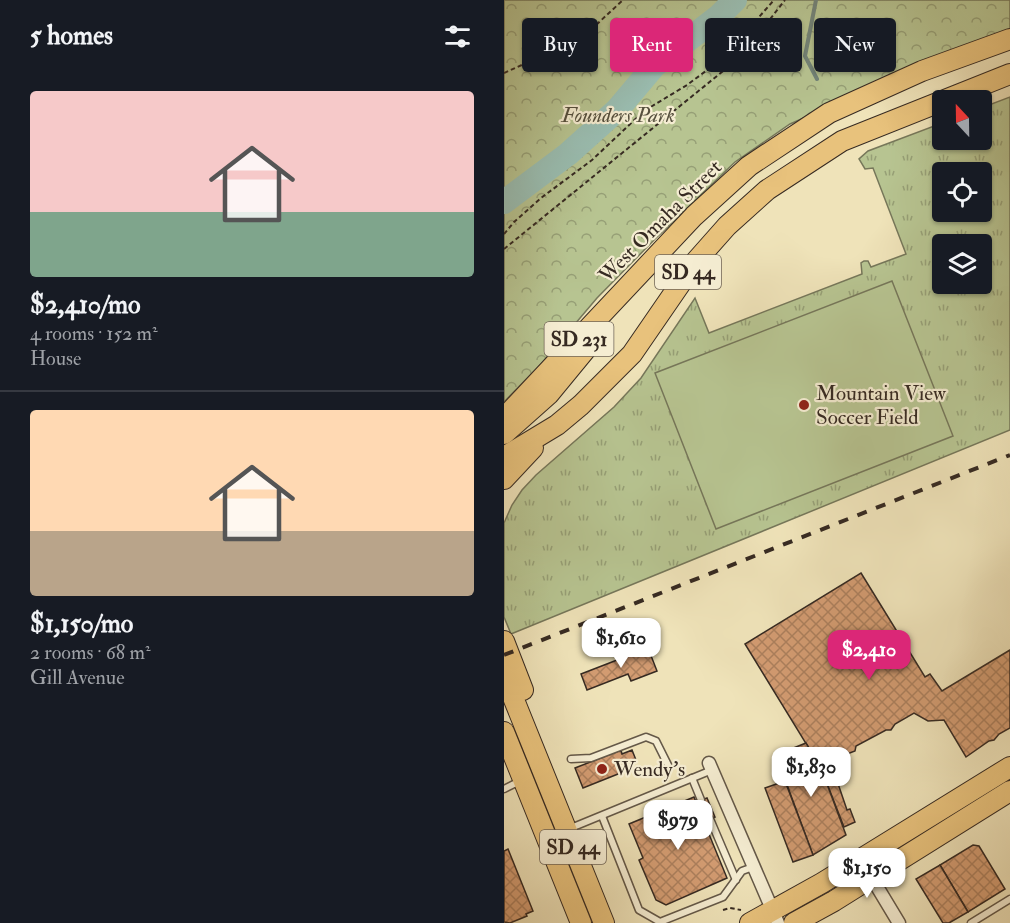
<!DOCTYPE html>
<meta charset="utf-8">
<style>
body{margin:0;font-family:"IM FELL Double Pica",serif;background:#20242c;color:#f1f3f6;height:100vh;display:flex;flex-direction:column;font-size:22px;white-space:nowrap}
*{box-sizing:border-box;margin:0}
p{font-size:20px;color:#9ea1a6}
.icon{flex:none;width:33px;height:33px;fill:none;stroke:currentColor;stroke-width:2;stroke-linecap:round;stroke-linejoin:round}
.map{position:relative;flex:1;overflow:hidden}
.drawer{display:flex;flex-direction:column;background:#171b24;width:504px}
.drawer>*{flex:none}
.top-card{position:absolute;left:18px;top:18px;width:398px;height:54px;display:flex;gap:12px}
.needle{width:39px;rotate:338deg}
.controls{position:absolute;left:428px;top:90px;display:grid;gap:12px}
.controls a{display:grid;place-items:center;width:60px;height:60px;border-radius:6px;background:#171b24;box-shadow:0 2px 4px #0004;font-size:30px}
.price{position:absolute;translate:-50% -51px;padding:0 14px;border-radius:12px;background:#fff;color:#222;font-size:20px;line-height:39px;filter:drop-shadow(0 2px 3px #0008)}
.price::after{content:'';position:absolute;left:50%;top:36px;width:18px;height:14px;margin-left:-9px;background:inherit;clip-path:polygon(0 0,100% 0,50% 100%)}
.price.selected{background:#db2777;color:#fff}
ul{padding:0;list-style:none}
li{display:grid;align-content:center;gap:12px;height:318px;padding:0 30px}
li+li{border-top:2px solid #363941}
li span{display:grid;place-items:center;height:186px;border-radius:6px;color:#555}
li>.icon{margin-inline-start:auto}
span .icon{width:108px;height:108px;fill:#fffc;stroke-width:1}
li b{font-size:26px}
h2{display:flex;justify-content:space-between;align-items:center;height:72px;padding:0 30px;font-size:26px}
.tag{padding:0 21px;border-radius:6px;background:#171b24;box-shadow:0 2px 4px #0004;font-size:21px;line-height:54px}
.tag.selected{background:#db2777;color:#fff}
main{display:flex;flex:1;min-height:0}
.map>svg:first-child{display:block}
.grass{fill:url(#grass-tufts);stroke:#76775a;stroke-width:1.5;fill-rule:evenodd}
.park{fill:url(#park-crowns);stroke:#76775a;stroke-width:1.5}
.garden{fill:#b7c491;stroke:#76775a;stroke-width:1.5}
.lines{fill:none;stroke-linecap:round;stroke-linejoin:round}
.stream{stroke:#728378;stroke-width:4}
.river{stroke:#9abeb2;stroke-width:24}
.building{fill:url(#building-cross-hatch);stroke:#362a22;stroke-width:1.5}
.lane-casing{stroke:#645848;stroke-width:9}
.street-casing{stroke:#645848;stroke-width:15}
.primary-casing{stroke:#362a22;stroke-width:22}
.path{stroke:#362a22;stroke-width:2;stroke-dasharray:4.5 3;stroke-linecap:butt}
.lane{stroke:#f5edd2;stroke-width:6}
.street{stroke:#f5edd2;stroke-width:12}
.primary{stroke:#e8c27c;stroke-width:20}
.rail{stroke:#362a22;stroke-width:4;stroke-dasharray:10 10;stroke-linecap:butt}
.poi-dot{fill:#8f2418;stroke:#f5edd2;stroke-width:2}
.labels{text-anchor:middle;stroke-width:4.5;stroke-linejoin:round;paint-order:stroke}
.shield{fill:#f5edd2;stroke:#6f6457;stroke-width:1.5}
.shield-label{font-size:20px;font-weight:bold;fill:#362a22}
.park-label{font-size:21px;font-style:italic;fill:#56503e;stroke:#f5edd2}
.street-label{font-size:21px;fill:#362a22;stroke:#f5edd2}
.poi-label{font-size:21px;fill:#362a22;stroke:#f5edd2;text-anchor:start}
</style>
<main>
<section class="drawer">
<h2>5 homes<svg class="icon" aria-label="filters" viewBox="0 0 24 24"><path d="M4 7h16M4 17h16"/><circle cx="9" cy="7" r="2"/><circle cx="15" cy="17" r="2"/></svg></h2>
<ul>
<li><span style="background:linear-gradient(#f6c9c9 65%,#7fa58c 0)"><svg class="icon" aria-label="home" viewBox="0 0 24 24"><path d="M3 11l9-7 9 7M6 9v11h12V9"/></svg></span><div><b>$2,410/mo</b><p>4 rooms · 152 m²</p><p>House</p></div></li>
<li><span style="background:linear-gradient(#ffd9b3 65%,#b9a48a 0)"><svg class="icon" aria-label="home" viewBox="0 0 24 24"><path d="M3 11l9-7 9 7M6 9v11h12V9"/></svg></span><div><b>$1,150/mo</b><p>2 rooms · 68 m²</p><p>Gill Avenue</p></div></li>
</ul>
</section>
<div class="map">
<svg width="506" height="923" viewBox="0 0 506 923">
<defs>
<pattern id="grass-tufts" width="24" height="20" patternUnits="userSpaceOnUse" patternTransform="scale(1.5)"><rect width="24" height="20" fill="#b7c491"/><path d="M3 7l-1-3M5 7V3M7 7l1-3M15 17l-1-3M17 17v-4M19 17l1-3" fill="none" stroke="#969f76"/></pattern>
<pattern id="park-crowns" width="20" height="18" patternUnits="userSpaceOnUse" patternTransform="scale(1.5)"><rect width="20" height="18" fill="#b7c491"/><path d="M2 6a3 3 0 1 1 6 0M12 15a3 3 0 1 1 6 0" fill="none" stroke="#969f76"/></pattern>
<pattern id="building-cross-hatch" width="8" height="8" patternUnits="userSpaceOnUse" patternTransform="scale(1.5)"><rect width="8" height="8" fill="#d29b71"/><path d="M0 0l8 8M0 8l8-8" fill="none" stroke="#ab7f5c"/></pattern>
</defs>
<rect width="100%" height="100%" fill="#efe3b9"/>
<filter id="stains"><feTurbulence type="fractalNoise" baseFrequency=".00333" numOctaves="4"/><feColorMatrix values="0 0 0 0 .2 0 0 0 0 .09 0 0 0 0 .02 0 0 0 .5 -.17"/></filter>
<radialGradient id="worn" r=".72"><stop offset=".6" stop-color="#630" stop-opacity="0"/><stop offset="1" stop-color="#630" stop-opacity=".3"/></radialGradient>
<path class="grass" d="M 506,97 L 506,430 L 7,634 L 0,617 L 0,523 L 8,505 L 18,490 L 32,475 L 110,407 L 137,378 L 191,298 L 205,333 L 358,274 L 357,263 L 360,261 L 364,261 L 367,267 L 402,254 L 369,168 L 361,169 L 355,159 L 364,151 L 438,123 L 438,140 L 477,140 L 477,108 ZM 438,172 L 477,172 L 477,212 L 438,212 ZM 438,244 L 477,244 L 477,284 L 438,284 Z"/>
<path class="park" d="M 0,0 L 506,0 L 506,34 L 348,97 L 286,124 L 231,162 L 151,239 L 93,298 L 37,364 L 0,402 Z"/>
<path class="garden" d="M 388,281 L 449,436 L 212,529 L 151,373 Z"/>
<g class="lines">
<path class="stream" d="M 312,0 L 301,56 L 313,79"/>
<path class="river" d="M 0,202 L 64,154 L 113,110 L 150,66 L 215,16 L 231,0"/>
</g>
<g class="building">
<path d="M 357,573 L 421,677 L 426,674 L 438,691 L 506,650 L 506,728 L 495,734 L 490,740 L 485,741 L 462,757 L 440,720 L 424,721 L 410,713 L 391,724 L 387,730 L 382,730 L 352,746 L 351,751 L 343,754 L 327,763 L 343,810 L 346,809 L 351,822 L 340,827 L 317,768 L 241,644 Z"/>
<path d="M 144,648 L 153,671 L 127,681 L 124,674 L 83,690 L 77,674 Z"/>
<path d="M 302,743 L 317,768 L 342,835 L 309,855 L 272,755 Z"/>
<path d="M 117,750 L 118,754 L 128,750 L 132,760 L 122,764 L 124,770 L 79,788 L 71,768 Z"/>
<path d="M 281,781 L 309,855 L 289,862 L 261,788 Z"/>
<path d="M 190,797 L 192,802 L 203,798 L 211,817 L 200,822 L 223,878 L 162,905 L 152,900 L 135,860 L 139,858 L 125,824 Z"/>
<path d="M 469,845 L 475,846 L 501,889 L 464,912 L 436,865 Z"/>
<path d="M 4,849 L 29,911 L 22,914 L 23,916 L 6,923 L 0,922 L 0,851 Z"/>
<path d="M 436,865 L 464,912 L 445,923 L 439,923 L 412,879 Z"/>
</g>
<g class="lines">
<g class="lane-casing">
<g id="lane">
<path d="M 67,759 L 87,758 L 142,737 L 152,741 L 164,765"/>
<path d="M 188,778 L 197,800"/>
<path d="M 0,789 L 16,781"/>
<path d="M 98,816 L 135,910 L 156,922 L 219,897 L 238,871 L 249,867"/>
<path d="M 206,819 L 232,880"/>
<path d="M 45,837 L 208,770"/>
<path d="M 467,923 L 506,899"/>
</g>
</g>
<g class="street-casing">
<g id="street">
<path d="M 205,763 L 274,923"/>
<path d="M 357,860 L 395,923"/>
</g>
</g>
<g class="primary-casing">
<g id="primary">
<path d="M 0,418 L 190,216 L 245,166 L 325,113 L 418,71 L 506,39"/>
<path d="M 0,434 L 45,394 L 82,349"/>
<path d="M 0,457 L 53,425 L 77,405 L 128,354 L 192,261 L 223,226 L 263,190 L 338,141 L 506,74"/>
<path d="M 0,479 L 29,448"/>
<path d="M 0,641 L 19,690"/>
<path d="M 0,675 L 100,923"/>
<path d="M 0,732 L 77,923"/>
<path d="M 246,923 L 318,883 L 506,767"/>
<path d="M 290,923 L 330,901 L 506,791"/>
</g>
</g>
<g class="path">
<path d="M 0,73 L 78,38 L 119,0"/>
<path d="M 0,234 L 10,222 L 37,198 L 88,160 L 140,111 L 183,85 L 218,59 L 270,0"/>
<path d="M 0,249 L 224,67 L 245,46 L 281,0"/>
<path d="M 219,910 L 226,908 L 237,910"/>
</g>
<use href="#lane" class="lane"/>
<use href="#street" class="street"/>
<use href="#primary" class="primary"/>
<path class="rail" d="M 0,655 L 506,455"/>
</g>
<g class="poi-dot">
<circle cx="300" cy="405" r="6"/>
<circle cx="98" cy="769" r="6"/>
</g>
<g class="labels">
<g class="shield">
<rect x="151" y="255" width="66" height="34" rx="4.5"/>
<rect x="40.5" y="322" width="69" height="34" rx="4.5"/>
<rect x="36" y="830" width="66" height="34" rx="4.5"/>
</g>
<g class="shield-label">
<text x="184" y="279">SD 44</text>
<text x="75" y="346">SD 231</text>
<text x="69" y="854">SD 44</text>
</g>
<g class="park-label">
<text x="114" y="122">Founders Park</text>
</g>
<g class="street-label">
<text transform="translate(156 221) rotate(-45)" y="7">West Omaha Street</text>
</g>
<g class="poi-label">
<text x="312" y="400">Mountain View<tspan x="312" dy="24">Soccer Field</tspan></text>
<text x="110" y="776">Wendy's</text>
</g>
</g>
<rect width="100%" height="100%" filter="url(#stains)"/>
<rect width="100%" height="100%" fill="url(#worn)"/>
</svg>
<div class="controls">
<a><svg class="needle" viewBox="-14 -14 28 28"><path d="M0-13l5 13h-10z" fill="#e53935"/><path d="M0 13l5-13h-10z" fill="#9ea1a6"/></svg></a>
<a><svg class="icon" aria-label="locate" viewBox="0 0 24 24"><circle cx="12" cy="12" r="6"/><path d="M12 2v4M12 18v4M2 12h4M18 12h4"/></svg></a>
<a><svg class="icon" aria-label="layers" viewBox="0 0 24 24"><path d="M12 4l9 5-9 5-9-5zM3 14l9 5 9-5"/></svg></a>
</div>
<b class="price" style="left:117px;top:669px">$1,610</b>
<b class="price selected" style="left:365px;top:681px">$2,410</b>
<b class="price" style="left:307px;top:798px">$1,830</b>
<b class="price" style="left:174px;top:851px">$979</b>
<b class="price" style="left:363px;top:899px">$1,150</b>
<div class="top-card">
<a class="tag">Buy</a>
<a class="tag selected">Rent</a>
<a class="tag">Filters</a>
<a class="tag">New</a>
</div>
</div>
</main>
